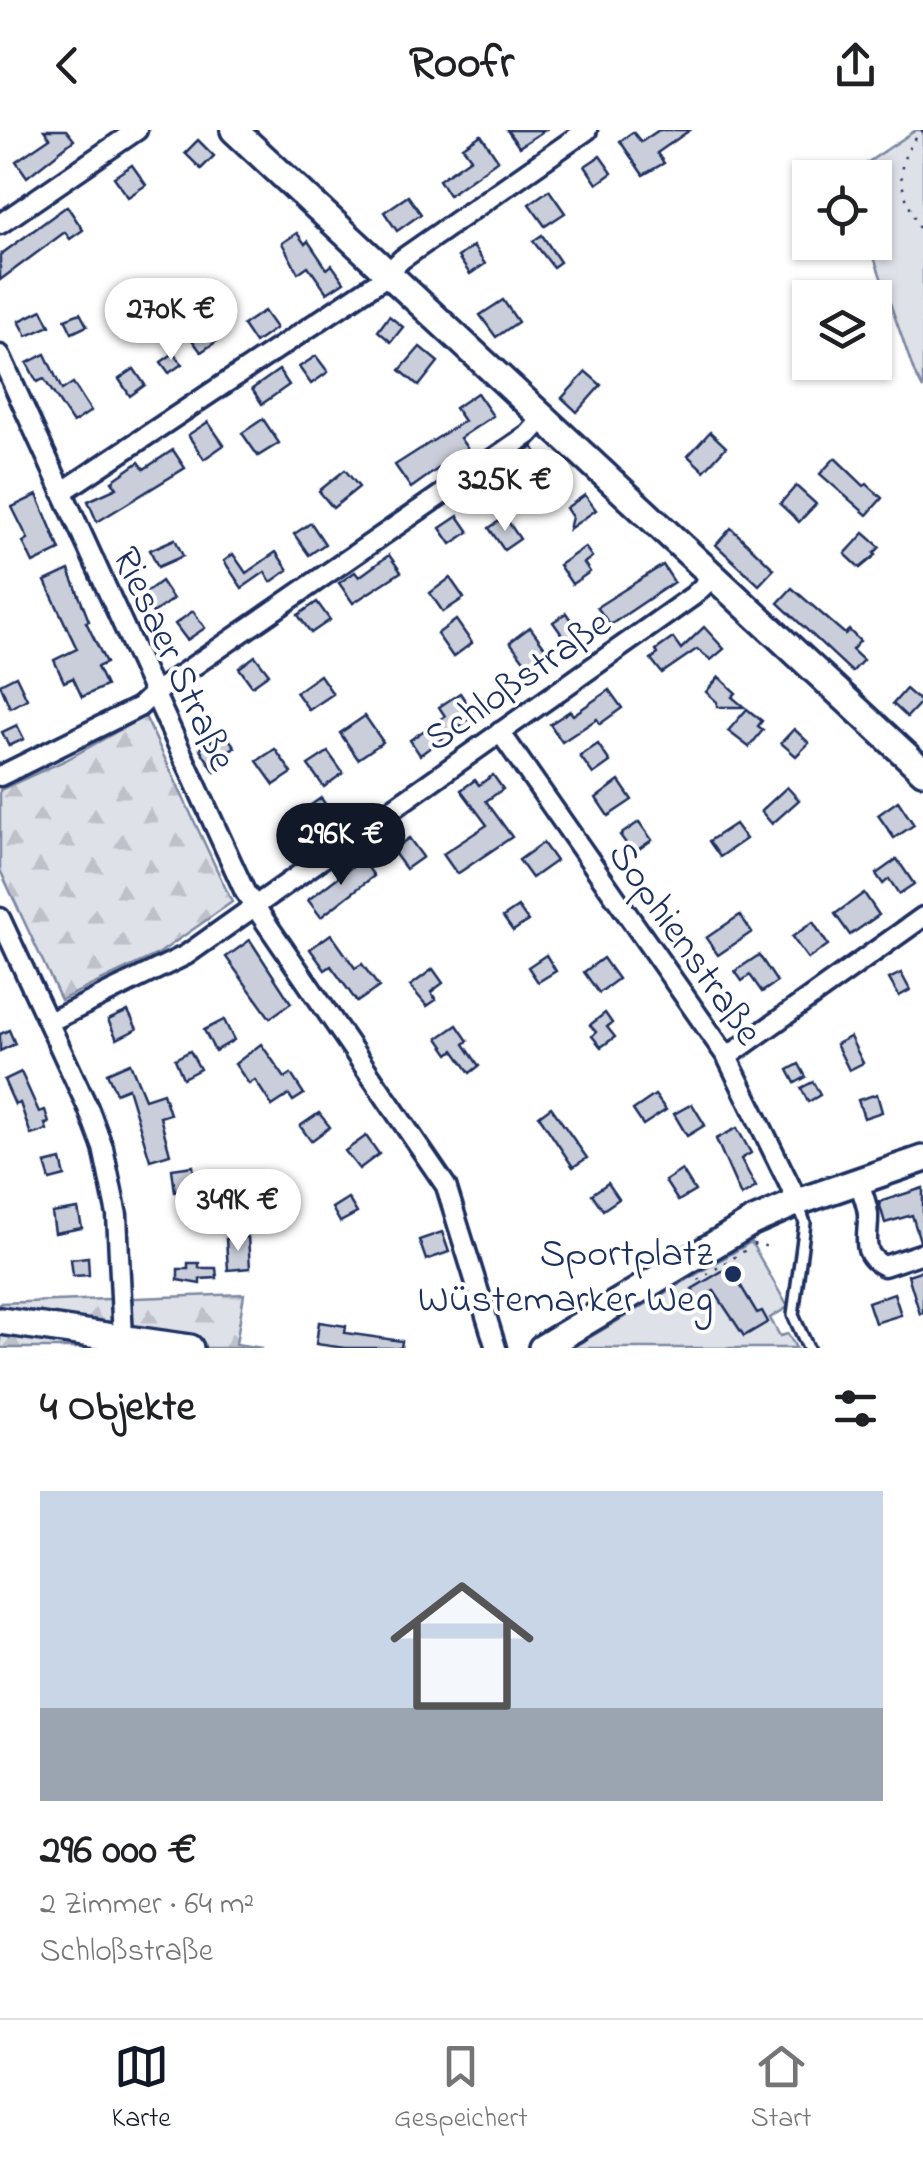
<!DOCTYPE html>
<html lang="de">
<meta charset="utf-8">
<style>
body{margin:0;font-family:"Indie Flower",sans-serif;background:#f6f6f6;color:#202124;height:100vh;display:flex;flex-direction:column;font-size:38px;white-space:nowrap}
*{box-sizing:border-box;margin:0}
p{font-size:32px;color:#757577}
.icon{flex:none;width:55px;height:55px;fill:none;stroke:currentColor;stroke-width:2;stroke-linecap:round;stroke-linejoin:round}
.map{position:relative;height:1218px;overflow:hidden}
.drawer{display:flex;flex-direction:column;background:#fff;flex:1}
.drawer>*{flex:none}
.controls{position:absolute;left:792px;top:30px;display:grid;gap:20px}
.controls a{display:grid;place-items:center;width:100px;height:100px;border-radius:0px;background:#fff;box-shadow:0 2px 8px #0004;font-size:50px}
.price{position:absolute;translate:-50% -85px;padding:0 22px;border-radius:35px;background:#fff;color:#222;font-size:32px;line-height:65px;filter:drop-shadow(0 2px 5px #0008)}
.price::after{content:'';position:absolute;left:50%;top:60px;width:30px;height:22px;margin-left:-15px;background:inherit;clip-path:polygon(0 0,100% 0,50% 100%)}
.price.current{background:#111827;color:#fff}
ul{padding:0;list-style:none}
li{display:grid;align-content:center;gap:20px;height:530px;padding:0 40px}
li+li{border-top:2px solid #e0e0e0}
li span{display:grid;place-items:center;height:310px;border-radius:0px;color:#555}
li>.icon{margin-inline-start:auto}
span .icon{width:180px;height:180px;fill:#fffc;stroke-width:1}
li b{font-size:42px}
h2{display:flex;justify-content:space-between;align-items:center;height:120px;padding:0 40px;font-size:42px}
header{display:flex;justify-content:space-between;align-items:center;height:130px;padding:0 40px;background:#fff;font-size:45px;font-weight:700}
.tab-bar{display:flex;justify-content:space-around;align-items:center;height:140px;border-top:2px solid #e0e0e0;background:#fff;font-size:28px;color:#757577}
.tab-bar a{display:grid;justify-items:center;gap:5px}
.tab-bar .current{color:#111827}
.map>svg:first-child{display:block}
.green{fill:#dee1e7;stroke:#7c88a2;stroke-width:2.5}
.forest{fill:url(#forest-firs);stroke:#7c88a2;stroke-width:2.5}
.building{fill:#caceda;stroke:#1b2f5e;stroke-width:2.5}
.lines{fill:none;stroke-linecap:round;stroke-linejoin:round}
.lane-casing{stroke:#1b2f5e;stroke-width:16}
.street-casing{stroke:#1b2f5e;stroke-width:25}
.secondary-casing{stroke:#1b2f5e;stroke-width:32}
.path{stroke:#1b2f5e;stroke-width:2.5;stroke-dasharray:2.5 8;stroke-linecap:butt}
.lane{stroke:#fff;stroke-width:9}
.street{stroke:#fff;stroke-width:18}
.secondary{stroke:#fff;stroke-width:25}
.poi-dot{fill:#1b2f5e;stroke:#fff;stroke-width:4}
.labels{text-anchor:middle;stroke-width:8;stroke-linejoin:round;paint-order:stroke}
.street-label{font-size:40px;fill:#1b2f5e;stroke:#fff}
.poi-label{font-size:40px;fill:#1b2f5e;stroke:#fff;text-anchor:end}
</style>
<header><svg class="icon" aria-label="back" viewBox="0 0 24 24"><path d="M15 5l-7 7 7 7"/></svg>Roofr<svg class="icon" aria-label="share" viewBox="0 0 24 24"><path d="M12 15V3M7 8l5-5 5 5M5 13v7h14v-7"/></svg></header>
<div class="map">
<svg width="923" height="1218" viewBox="0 0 923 1218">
<defs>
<pattern id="forest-firs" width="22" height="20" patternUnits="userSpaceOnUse" patternTransform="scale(2.5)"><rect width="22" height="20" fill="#dee1e7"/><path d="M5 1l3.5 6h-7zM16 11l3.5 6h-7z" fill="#bec1c9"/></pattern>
</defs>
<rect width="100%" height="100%" fill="#fff"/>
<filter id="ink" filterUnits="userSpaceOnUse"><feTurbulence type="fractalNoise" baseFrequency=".01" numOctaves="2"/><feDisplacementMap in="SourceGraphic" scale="20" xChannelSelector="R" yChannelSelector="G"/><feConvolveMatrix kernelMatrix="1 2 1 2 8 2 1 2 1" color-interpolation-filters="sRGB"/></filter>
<g filter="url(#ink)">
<g class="green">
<path d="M 916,0 L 923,0 L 923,259 L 914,242 L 869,113 L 875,112 L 875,48 L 846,47 Z"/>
<path d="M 751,1112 L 788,1177 L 770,1188 L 780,1206 L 788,1204 L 796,1218 L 572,1218 Z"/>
</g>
<g class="forest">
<path d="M 145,586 L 232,772 L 158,824 L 61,870 L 0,740 L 0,660 L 66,630 Z"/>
<path d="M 244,1164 L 236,1214 L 262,1218 L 0,1218 L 0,1173 Z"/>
</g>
<g class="building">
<path d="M 44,0 L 66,0 L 74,10 L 27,47 L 16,31 L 50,8 Z"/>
<path d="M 507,0 L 545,0 L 519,17 Z"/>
<path d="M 659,0 L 690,0 L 657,23 L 664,33 L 643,45 L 620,11 L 633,2 L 641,12 Z"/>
<path d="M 481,5 L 498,30 L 449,65 L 439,50 L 471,28 L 463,17 Z"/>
<path d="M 198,10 L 214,26 L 201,39 L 185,23 Z"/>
<path d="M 600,26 L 612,43 L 597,54 L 585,36 Z"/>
<path d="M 132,35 L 146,55 L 128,67 L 114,47 Z"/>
<path d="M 549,60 L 565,83 L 545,96 L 529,74 Z"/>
<path d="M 408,66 L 421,84 L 397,101 L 384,82 Z"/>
<path d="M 67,76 L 83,100 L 70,109 L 65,102 L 0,150 L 0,125 Z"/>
<path d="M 297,103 L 305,114 L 308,111 L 327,139 L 332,135 L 344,152 L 327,163 L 308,136 L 298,143 L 282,113 Z"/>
<path d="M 542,105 L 560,132 L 553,137 L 533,111 Z"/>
<path d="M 473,116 L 485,134 L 470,144 L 458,127 Z"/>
<path d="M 123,164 L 134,180 L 121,188 L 111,172 Z"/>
<path d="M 503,170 L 518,192 L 496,207 L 480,185 Z"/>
<path d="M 42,180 L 50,196 L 27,206 L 19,191 Z"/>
<path d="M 264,181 L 276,198 L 255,213 L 243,195 Z"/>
<path d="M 80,183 L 87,196 L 72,203 L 65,189 Z"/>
<path d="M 389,186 L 403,197 L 391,212 L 378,201 Z"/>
<path d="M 212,192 L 223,207 L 201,222 L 190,207 Z"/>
<path d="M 420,217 L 438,232 L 419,256 L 400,240 Z"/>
<path d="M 174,223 L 182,234 L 169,243 L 161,232 Z"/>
<path d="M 45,224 L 62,260 L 73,253 L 91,281 L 73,293 L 44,249 L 37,252 L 27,233 Z"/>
<path d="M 316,226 L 328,242 L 311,254 L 299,237 Z"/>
<path d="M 134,239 L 145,255 L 130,266 L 119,249 Z"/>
<path d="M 279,240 L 289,255 L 262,274 L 252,259 Z"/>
<path d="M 586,242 L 601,255 L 577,282 L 562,268 Z"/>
<path d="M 477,263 L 493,286 L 460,308 L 467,318 L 411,358 L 395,335 L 464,291 L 455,278 Z"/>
<path d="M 263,289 L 279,313 L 258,326 L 242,303 Z"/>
<path d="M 208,292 L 224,315 L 204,329 L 188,305 Z"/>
<path d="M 710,302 L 726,317 L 704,341 L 688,326 Z"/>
<path d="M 533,317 L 566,363 L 544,378 L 534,365 L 539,361 L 524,338 L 518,343 L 511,332 Z"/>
<path d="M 173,320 L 185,338 L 97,392 L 88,371 L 117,358 L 112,351 L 139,332 L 144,339 Z"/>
<path d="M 835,328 L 864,356 L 867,354 L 882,368 L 867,385 L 820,344 Z"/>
<path d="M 345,340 L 359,357 L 333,378 L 319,361 Z"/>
<path d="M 796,356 L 816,374 L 799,392 L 780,374 Z"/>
<path d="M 37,365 L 60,420 L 33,433 L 23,412 L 28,409 L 12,377 Z"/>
<path d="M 585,365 L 596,380 L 569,399 L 572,387 L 566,378 Z"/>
<path d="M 458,386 L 469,402 L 451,414 L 440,398 Z"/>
<path d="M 505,387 L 520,409 L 504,420 L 489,398 Z"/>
<path d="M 311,393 L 325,414 L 309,425 L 294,404 Z"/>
<path d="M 731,398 L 774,439 L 759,455 L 716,415 Z"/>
<path d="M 864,403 L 880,417 L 874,423 L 876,425 L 860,438 L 845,424 Z"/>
<path d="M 175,409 L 183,426 L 158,437 L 150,420 Z"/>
<path d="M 585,417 L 592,427 L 584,433 L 590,442 L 572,454 L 559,435 Z"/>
<path d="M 276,422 L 288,440 L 271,452 L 265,442 L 242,458 L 224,431 L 233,424 L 246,443 Z"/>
<path d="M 389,425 L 401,442 L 353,473 L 339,453 L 355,442 L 359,447 Z"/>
<path d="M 663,435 L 674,452 L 610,495 L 597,477 Z"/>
<path d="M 69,440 L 89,491 L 86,492 L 106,533 L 97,537 L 106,556 L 82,567 L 73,548 L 64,552 L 54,530 L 77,519 L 45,451 Z"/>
<path d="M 450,448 L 464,468 L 443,482 L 430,463 Z"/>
<path d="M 161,451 L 173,469 L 153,483 L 141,466 Z"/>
<path d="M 792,458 L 845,504 L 849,500 L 860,511 L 852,520 L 863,530 L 852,542 L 778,473 Z"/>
<path d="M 317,472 L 330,490 L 311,503 L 298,485 Z"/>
<path d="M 193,481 L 205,498 L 187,510 L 175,494 Z"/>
<path d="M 566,483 L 580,503 L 567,512 L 553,492 Z"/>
<path d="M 456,490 L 472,513 L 453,527 L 437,504 Z"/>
<path d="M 530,497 L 549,523 L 529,537 L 510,512 Z"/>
<path d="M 704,497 L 724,519 L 711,530 L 697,519 L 662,543 L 651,529 L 658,524 L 656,520 L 673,508 L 681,519 Z"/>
<path d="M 255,526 L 269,544 L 252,556 L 239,538 Z"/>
<path d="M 320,545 L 333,564 L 309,580 L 296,562 Z"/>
<path d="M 16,546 L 27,569 L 10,578 L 0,554 Z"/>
<path d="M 719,547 L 736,563 L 732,567 L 744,577 L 717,577 L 717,572 L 706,562 Z"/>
<path d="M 906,559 L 921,572 L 907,587 L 893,574 Z"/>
<path d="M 609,560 L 622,578 L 600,594 L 597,589 L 562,612 L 550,594 L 570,581 L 573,585 Z"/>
<path d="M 460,563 L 475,585 L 420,625 L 410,610 L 445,586 L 439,577 Z"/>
<path d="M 747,579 L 762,591 L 758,596 L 763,600 L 749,617 L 728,601 Z"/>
<path d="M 365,586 L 383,612 L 358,629 L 340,603 Z"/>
<path d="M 17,595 L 24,609 L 9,616 L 2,602 Z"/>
<path d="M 794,599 L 809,613 L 796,626 L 781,613 Z"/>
<path d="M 224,602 L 235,617 L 226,622 L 232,631 L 215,642 L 200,619 Z"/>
<path d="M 598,614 L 610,632 L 593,644 L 580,626 Z"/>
<path d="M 275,619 L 292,643 L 274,655 L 257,631 Z"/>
<path d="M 328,622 L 343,643 L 324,657 L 308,635 Z"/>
<path d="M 493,645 L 503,659 L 486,671 L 512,707 L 457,744 L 443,724 L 487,695 L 461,660 L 475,650 L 479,655 Z"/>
<path d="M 619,651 L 632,670 L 608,686 L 596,668 Z"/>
<path d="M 787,657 L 799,670 L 772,694 L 761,681 Z"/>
<path d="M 321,668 L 334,687 L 301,710 L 288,691 Z"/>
<path d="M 898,671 L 914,695 L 894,708 L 878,685 Z"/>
<path d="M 639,692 L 652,710 L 633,723 L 620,705 Z"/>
<path d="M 735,694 L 746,709 L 720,727 L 709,711 Z"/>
<path d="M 409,708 L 423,727 L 406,739 L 392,720 Z"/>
<path d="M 543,713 L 556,731 L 532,748 L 519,730 Z"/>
<path d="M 362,729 L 374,746 L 321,787 L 308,770 Z"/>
<path d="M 897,729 L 914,754 L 899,764 L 889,749 L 883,754 L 876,744 Z"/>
<path d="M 864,763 L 879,785 L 850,805 L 835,784 Z"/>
<path d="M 518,777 L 528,791 L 513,801 L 503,787 Z"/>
<path d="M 740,785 L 752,802 L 718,825 L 706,808 Z"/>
<path d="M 813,792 L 828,815 L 808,829 L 792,807 Z"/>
<path d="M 331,804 L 355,838 L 362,834 L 379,857 L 357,872 L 331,836 L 325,840 L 310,819 Z"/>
<path d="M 250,810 L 291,873 L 270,888 L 226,827 Z"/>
<path d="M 546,825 L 556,841 L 538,852 L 528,837 Z"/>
<path d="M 759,825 L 777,852 L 762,862 L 750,845 L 742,851 L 735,841 Z"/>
<path d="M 603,828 L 618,849 L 599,863 L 584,842 Z"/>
<path d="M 433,839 L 443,853 L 431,862 L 436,870 L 427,876 L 410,856 Z"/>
<path d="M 901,843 L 910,860 L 899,866 L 889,849 Z"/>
<path d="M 128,881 L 137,899 L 117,909 L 108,890 Z"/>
<path d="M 605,883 L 612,893 L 607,897 L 615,907 L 601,917 L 592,906 L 596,902 L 590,895 Z"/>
<path d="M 224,890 L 234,910 L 215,921 L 204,900 Z"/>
<path d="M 457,895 L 468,911 L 464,914 L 479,936 L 470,943 L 454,920 L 449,924 L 438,908 Z"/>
<path d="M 9,900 L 15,914 L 0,921 L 0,904 Z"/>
<path d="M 850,907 L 863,933 L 849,940 L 836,914 Z"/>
<path d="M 261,914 L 285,948 L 291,944 L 304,964 L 293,971 L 289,965 L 272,976 L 255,950 L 249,954 L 235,934 Z"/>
<path d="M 190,921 L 200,939 L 183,948 L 175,929 Z"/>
<path d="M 130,933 L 145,969 L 163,963 L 170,984 L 160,987 L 170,1024 L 150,1030 L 128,958 L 116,963 L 107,943 Z"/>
<path d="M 799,934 L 806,947 L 795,953 L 788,940 Z"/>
<path d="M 21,942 L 39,982 L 45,980 L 49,993 L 45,994 L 47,1000 L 31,1005 L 20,973 L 15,975 L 4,950 Z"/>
<path d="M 813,952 L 820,965 L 808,972 L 801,958 Z"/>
<path d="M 877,964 L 882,982 L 864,988 L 858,970 Z"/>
<path d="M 655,965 L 666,980 L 643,995 L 633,980 Z"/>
<path d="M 692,974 L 705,995 L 687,1006 L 674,984 Z"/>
<path d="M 551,977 L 587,1028 L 573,1037 L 539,986 Z"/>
<path d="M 319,983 L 330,997 L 311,1011 L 300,996 Z"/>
<path d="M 737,998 L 751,1023 L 741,1029 L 756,1057 L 741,1066 L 716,1009 Z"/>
<path d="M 366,1006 L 379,1024 L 359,1039 L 345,1021 Z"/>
<path d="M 61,1030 L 65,1046 L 50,1050 L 45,1034 Z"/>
<path d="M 193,1036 L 196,1060 L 175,1062 L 172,1039 Z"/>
<path d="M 682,1040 L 695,1061 L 678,1071 L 665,1051 Z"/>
<path d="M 608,1053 L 619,1069 L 603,1080 L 592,1064 Z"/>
<path d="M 923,1058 L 923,1111 L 920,1111 L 912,1085 L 885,1093 L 879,1072 Z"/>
<path d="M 348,1068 L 357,1083 L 340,1092 L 332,1078 Z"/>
<path d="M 78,1079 L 82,1098 L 55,1103 L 52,1083 Z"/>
<path d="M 442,1102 L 449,1122 L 426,1130 L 419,1110 Z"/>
<path d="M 248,1107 L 250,1138 L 228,1140 L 226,1109 Z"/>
<path d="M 88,1127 L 89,1145 L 73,1146 L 71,1129 Z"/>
<path d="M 188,1133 L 199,1133 L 199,1138 L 216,1138 L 217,1148 L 200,1149 L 200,1154 L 178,1150 L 178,1139 L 188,1139 Z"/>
<path d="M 734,1134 L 740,1145 L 736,1148 L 757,1183 L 762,1181 L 768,1192 L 744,1206 L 714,1161 L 698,1170 L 692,1159 Z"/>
<path d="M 923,1140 L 923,1183 L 920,1184 L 908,1145 Z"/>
<path d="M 894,1163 L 901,1185 L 875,1193 L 868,1172 Z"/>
<path d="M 319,1192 L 346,1196 L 345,1203 L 402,1211 L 401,1218 L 345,1218 L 316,1214 Z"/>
</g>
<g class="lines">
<g class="lane-casing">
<path id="lane" d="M 799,1076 L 805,1093 L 793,1185 L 808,1218"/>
</g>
<g class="street-casing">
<g id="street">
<path d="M 0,94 L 137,0"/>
<path d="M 0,225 L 245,762 L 446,1056 L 496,1218"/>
<path d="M 62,362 L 379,151 L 402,129 L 587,0"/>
<path d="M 500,602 L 727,927 L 798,1072"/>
<path d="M 0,646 L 139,577 L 153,564 L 529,304 L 544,287"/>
<path d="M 0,788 L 88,978 L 103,1018 L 117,1085 L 123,1208"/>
<path d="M 49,892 L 186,825 L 693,466 L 714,446"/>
<path d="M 727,927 L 923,787"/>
<path d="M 858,1051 C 862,1061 867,1073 868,1084 C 869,1107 859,1124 884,1136 L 923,1123"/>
</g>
</g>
<g class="secondary-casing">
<g id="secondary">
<path d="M 234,0 L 923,641"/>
<path d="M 0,1191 L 190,1218"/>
<path d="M 542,1218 L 752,1092 L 798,1072 L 923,1029"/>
</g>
</g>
<g class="path">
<path d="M 923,0 C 885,41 905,63 923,108"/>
<path d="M 753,1114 L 771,1117"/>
<path d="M 698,1150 L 749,1118"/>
</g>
<use href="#lane" class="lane"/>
<use href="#street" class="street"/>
<use href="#secondary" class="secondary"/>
</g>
</g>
<circle class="poi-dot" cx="733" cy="1144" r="10"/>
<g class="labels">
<g class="street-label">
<text transform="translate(176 528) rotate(65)" y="14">Riesaer Straße</text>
<text transform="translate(516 549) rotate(-35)" y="14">Schloßstraße</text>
<text transform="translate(687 812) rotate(55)" y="14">Sophienstraße</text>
</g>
<g class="poi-label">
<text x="713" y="1135">Sportplatz<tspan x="713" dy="46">Wüstemarker Weg</tspan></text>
</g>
</g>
</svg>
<div class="controls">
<a><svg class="icon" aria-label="locate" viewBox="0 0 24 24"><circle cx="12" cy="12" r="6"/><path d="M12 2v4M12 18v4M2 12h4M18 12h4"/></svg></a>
<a><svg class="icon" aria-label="layers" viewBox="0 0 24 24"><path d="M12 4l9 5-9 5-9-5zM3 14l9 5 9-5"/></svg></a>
</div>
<b class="price" style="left:171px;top:233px">270K €</b>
<b class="price" style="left:505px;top:404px">325K €</b>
<b class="price current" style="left:341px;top:758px">296K €</b>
<b class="price" style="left:238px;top:1124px">349K €</b>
</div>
<section class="drawer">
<h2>4 Objekte<svg class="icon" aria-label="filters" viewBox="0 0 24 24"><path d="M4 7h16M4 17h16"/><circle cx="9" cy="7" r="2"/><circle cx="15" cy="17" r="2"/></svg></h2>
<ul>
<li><span style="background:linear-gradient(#c9d6e8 70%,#9aa5b1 0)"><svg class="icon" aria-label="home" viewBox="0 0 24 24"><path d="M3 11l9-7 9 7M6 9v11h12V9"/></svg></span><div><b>296 000 €</b><p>2 Zimmer · 64 m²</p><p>Schloßstraße</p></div></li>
</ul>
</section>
<nav class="tab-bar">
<a class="current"><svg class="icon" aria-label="map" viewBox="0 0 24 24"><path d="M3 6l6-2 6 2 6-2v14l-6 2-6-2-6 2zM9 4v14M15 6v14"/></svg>Karte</a>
<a><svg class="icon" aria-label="saved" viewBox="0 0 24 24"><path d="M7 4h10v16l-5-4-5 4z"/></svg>Gespeichert</a>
<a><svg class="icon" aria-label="home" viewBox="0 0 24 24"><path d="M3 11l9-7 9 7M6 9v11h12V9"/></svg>Start</a>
</nav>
